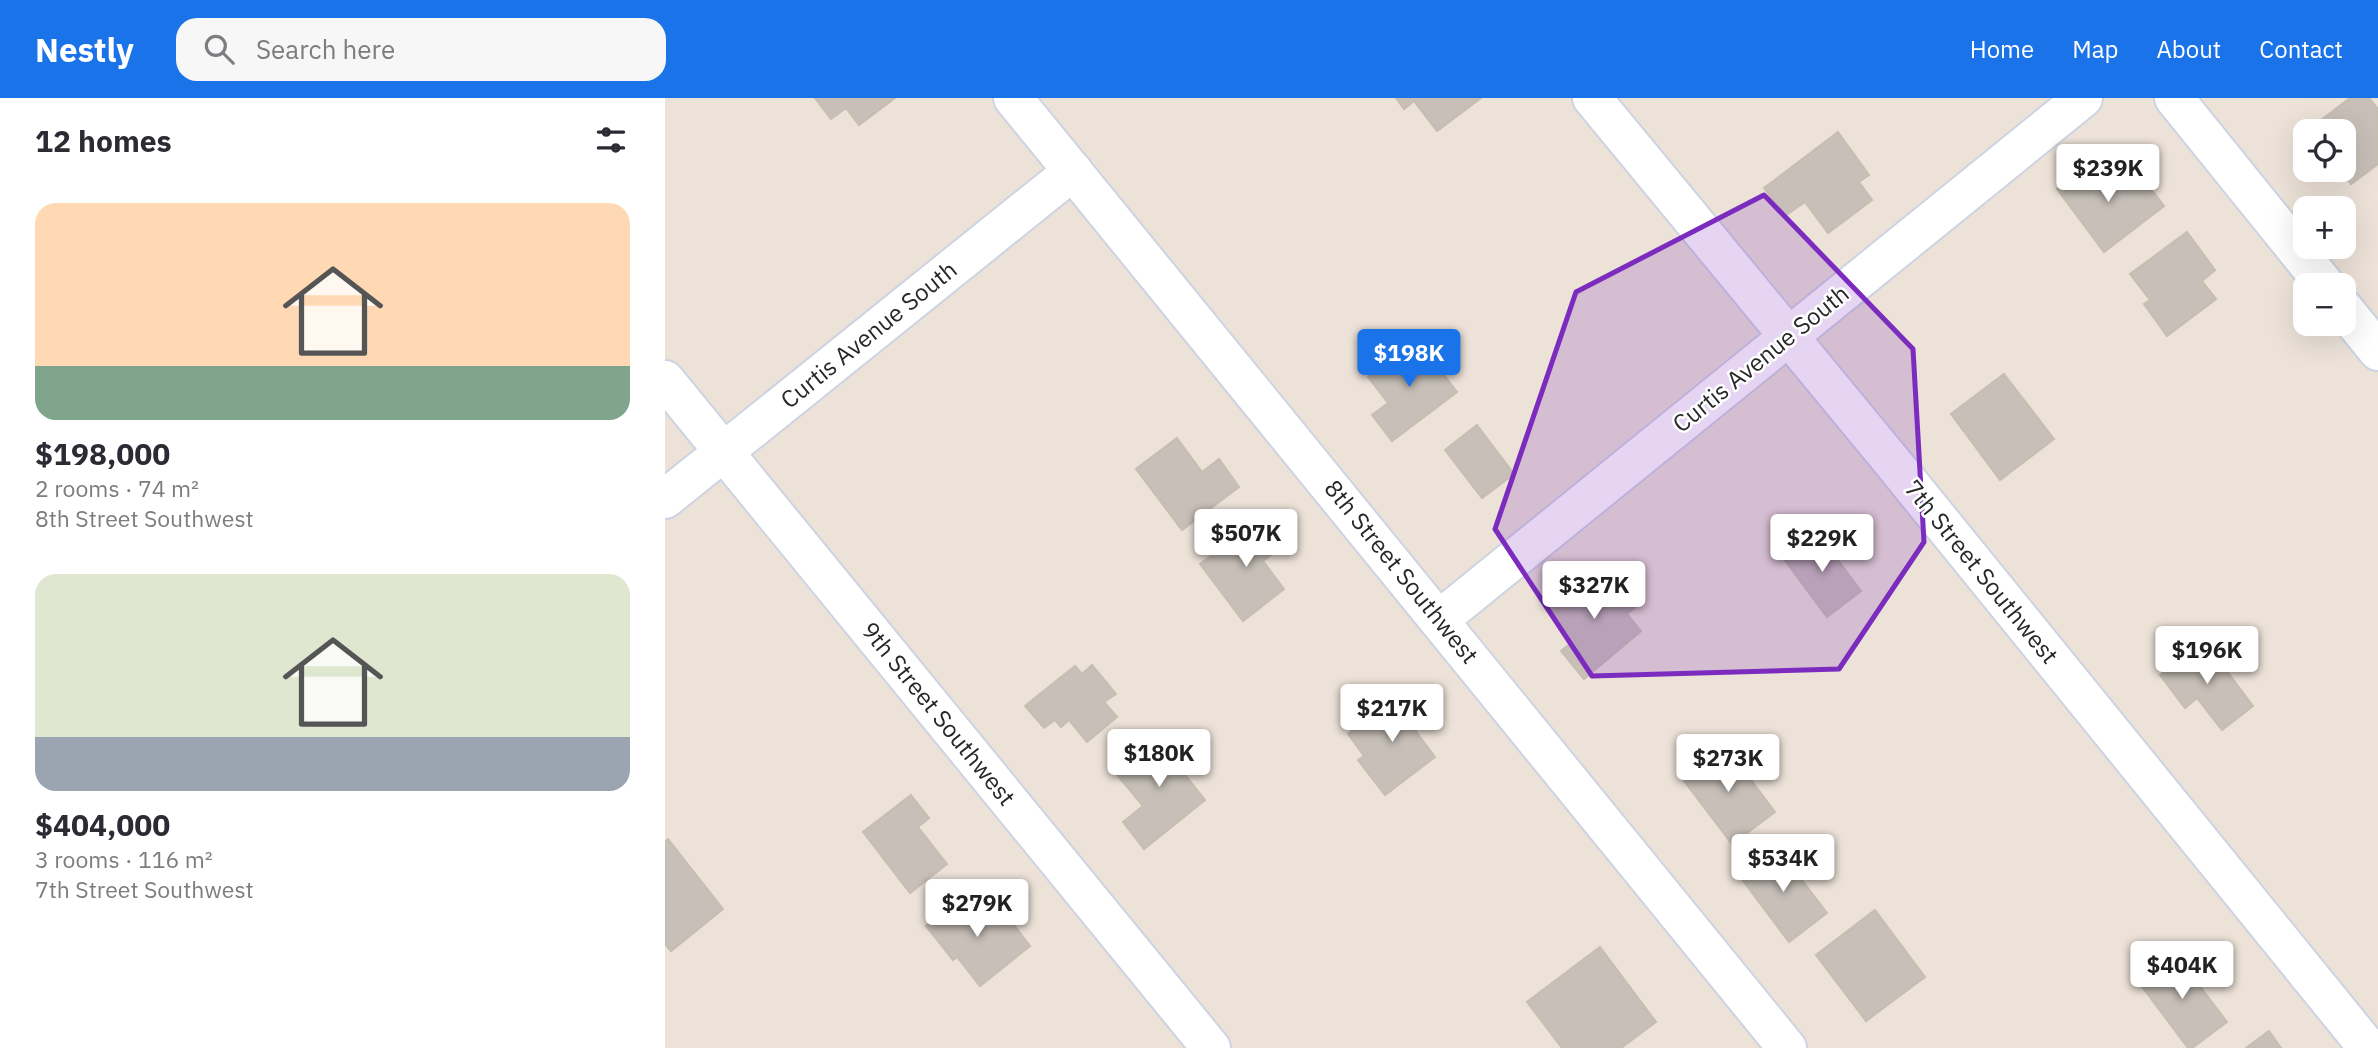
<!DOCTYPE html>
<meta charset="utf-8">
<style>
body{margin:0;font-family:"IBM Plex Sans",sans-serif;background:#f7f7f7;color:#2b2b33;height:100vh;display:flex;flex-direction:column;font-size:26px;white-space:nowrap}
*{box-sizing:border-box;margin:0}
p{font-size:23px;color:#7c7c81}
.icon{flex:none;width:38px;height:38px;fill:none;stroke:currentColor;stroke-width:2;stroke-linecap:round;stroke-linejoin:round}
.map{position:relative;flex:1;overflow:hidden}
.details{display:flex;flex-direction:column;background:#fff;width:665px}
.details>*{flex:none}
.tools{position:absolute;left:1628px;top:21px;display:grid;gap:14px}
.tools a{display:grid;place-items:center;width:63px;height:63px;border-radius:14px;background:#fff;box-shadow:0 7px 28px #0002;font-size:35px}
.price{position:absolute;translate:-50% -60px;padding:0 16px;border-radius:7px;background:#fff;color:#222;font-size:23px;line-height:46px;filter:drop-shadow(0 2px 4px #0008)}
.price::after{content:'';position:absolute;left:50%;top:42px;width:21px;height:16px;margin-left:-10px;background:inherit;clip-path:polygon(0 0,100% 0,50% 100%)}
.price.on{background:#1a73e8;color:#fff}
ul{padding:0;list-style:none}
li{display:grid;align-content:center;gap:14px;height:371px;padding:0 35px}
li span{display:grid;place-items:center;height:217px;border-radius:21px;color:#555}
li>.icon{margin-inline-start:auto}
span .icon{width:126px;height:126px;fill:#fffc;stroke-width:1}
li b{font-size:30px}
h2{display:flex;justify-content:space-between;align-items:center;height:84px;padding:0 35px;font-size:30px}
header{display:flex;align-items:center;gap:42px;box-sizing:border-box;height:98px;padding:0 35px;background:#1a73e8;color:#fff}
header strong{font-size:33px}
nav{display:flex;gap:38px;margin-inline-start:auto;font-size:24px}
.search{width:490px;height:63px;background:#f7f7f7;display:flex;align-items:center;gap:18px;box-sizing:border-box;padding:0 24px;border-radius:21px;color:#7c7c81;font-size:26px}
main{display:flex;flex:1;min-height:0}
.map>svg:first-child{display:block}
.building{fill:#c7bfb8;stroke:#c7beb2;stroke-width:2}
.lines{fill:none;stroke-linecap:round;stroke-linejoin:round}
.minor-casing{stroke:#cdd3e2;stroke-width:42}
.minor{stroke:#fff;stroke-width:38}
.marked{fill:#7b2cbf;fill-opacity:0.2;stroke:#7b2cbf;stroke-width:5;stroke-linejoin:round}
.labels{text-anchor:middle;stroke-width:5;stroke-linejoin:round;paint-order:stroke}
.street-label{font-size:24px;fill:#282828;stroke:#fff}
</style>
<header>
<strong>Nestly</strong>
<div class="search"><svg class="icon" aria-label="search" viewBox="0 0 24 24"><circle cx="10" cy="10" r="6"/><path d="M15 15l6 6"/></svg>Search here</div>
<nav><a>Home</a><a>Map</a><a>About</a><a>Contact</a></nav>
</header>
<main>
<section class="details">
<h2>12 homes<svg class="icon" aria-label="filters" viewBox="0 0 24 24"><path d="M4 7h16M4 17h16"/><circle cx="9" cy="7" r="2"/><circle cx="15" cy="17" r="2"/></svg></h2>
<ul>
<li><span style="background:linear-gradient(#ffd9b3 75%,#7fa58c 0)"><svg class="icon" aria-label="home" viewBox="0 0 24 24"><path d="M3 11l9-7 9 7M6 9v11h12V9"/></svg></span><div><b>$198,000</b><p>2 rooms · 74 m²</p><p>8th Street Southwest</p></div></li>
<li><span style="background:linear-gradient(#dfe7d0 75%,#9aa5b1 0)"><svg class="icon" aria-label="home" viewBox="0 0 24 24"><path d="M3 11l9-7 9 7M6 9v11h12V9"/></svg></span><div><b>$404,000</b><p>3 rooms · 116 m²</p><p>7th Street Southwest</p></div></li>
</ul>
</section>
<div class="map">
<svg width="1713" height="950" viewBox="0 0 1713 950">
<rect width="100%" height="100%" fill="#ece2d8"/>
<g class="building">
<path d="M 150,0 L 230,0 L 194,27 L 181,10 L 166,21 Z"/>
<path d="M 731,0 L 816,0 L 772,33 L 749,3 L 739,11 Z"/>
<path d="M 1685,0 L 1704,0 L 1713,11 L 1713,66 L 1686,86 L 1675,72 L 1678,72 L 1678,33 L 1646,33 L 1644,31 Z"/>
<path d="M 1173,34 L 1204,77 L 1194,84 L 1207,102 L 1163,135 L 1140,104 L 1120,118 L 1099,90 Z"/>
<path d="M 1433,60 L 1458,94 L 1478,80 L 1499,108 L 1439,154 L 1392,91 Z"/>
<path d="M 1522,134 L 1550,172 L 1537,183 L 1551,201 L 1502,238 L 1479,206 L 1485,202 L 1465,176 Z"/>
<path d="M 752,241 L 792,294 L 727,343 L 707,317 L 723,305 L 703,279 Z"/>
<path d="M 1339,276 L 1389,341 L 1335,382 L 1286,316 Z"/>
<path d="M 812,327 L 849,376 L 817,400 L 780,352 Z"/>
<path d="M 512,340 L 537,374 L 554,361 L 574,389 L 517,432 L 471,371 Z"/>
<path d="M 597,419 L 619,447 L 598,463 L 619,491 L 578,523 L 535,466 Z"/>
<path d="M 1152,434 L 1196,493 L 1162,519 L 1118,460 Z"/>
<path d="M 927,473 L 938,488 L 952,477 L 974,506 L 962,516 L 976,533 L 919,581 L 896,553 L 906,545 L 880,510 Z"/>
<path d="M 1540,544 L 1588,608 L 1557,632 L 1532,600 L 1520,610 L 1495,577 Z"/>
<path d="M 427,567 L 451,596 L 439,604 L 452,619 L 422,644 L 404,622 L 396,629 L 390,622 L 379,630 L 360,608 L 410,568 L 417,576 Z"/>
<path d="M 739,594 L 758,619 L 747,628 L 770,659 L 720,697 L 693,662 L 699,658 L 683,636 Z"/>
<path d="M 488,640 L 500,654 L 515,642 L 532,663 L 518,674 L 540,702 L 479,751 L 458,724 L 478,708 L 448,672 Z"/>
<path d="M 1059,646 L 1110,714 L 1067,746 L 1016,679 Z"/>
<path d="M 246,697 L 264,720 L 253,729 L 282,766 L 245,795 L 198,734 Z"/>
<path d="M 3,741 L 58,811 L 6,853 L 0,846 L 0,744 Z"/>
<path d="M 1111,748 L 1162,815 L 1124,844 L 1073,776 Z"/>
<path d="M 302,795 L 321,814 L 318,816 L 329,829 L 342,818 L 365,848 L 315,888 L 292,859 L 288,862 L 261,828 Z"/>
<path d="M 1210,812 L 1260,879 L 1201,923 L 1151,857 Z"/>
<path d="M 935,849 L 991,924 L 956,950 L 897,950 L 862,904 Z"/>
<path d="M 1509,854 L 1562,924 L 1527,950 L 1523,950 L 1472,882 Z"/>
<path d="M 1604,933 L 1616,950 L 1581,950 Z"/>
</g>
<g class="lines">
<g class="minor-casing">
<g id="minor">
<path d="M 348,0 L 1122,950"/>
<path d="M 927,0 L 1224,360 L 1703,950"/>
<path d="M 1509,0 L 1660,187"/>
<path d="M 1678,210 L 1713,253"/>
<path d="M 0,282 L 546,950"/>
<path d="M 0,401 L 408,73"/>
<path d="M 775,521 L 1418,0"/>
</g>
</g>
<use href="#minor" class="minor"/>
</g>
<path class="marked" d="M 1099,97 L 1248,251 L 1259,444 L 1174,571 L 927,578 L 830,431 L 911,194 Z"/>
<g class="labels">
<g class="street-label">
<text transform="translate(204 237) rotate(-39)" y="8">Curtis Avenue South</text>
<text transform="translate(1096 261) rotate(-39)" y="8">Curtis Avenue South</text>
<text transform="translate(736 474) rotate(51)" y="8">8th Street Southwest</text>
<text transform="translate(1316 474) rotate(51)" y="8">7th Street Southwest</text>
<text transform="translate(273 616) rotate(51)" y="8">9th Street Southwest</text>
</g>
</g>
</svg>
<div class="tools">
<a><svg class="icon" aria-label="locate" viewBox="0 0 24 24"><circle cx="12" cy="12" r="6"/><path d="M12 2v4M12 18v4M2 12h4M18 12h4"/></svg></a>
<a>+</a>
<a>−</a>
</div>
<b class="price" style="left:1443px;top:106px">$239K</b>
<b class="price on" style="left:744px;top:291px">$198K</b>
<b class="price" style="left:581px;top:471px">$507K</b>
<b class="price" style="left:1157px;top:476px">$229K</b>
<b class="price" style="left:929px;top:523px">$327K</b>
<b class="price" style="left:1542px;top:588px">$196K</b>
<b class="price" style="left:727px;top:646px">$217K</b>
<b class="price" style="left:494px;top:691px">$180K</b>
<b class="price" style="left:1063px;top:696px">$273K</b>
<b class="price" style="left:1118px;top:796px">$534K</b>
<b class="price" style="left:312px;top:841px">$279K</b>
<b class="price" style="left:1517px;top:903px">$404K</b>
</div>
</main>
